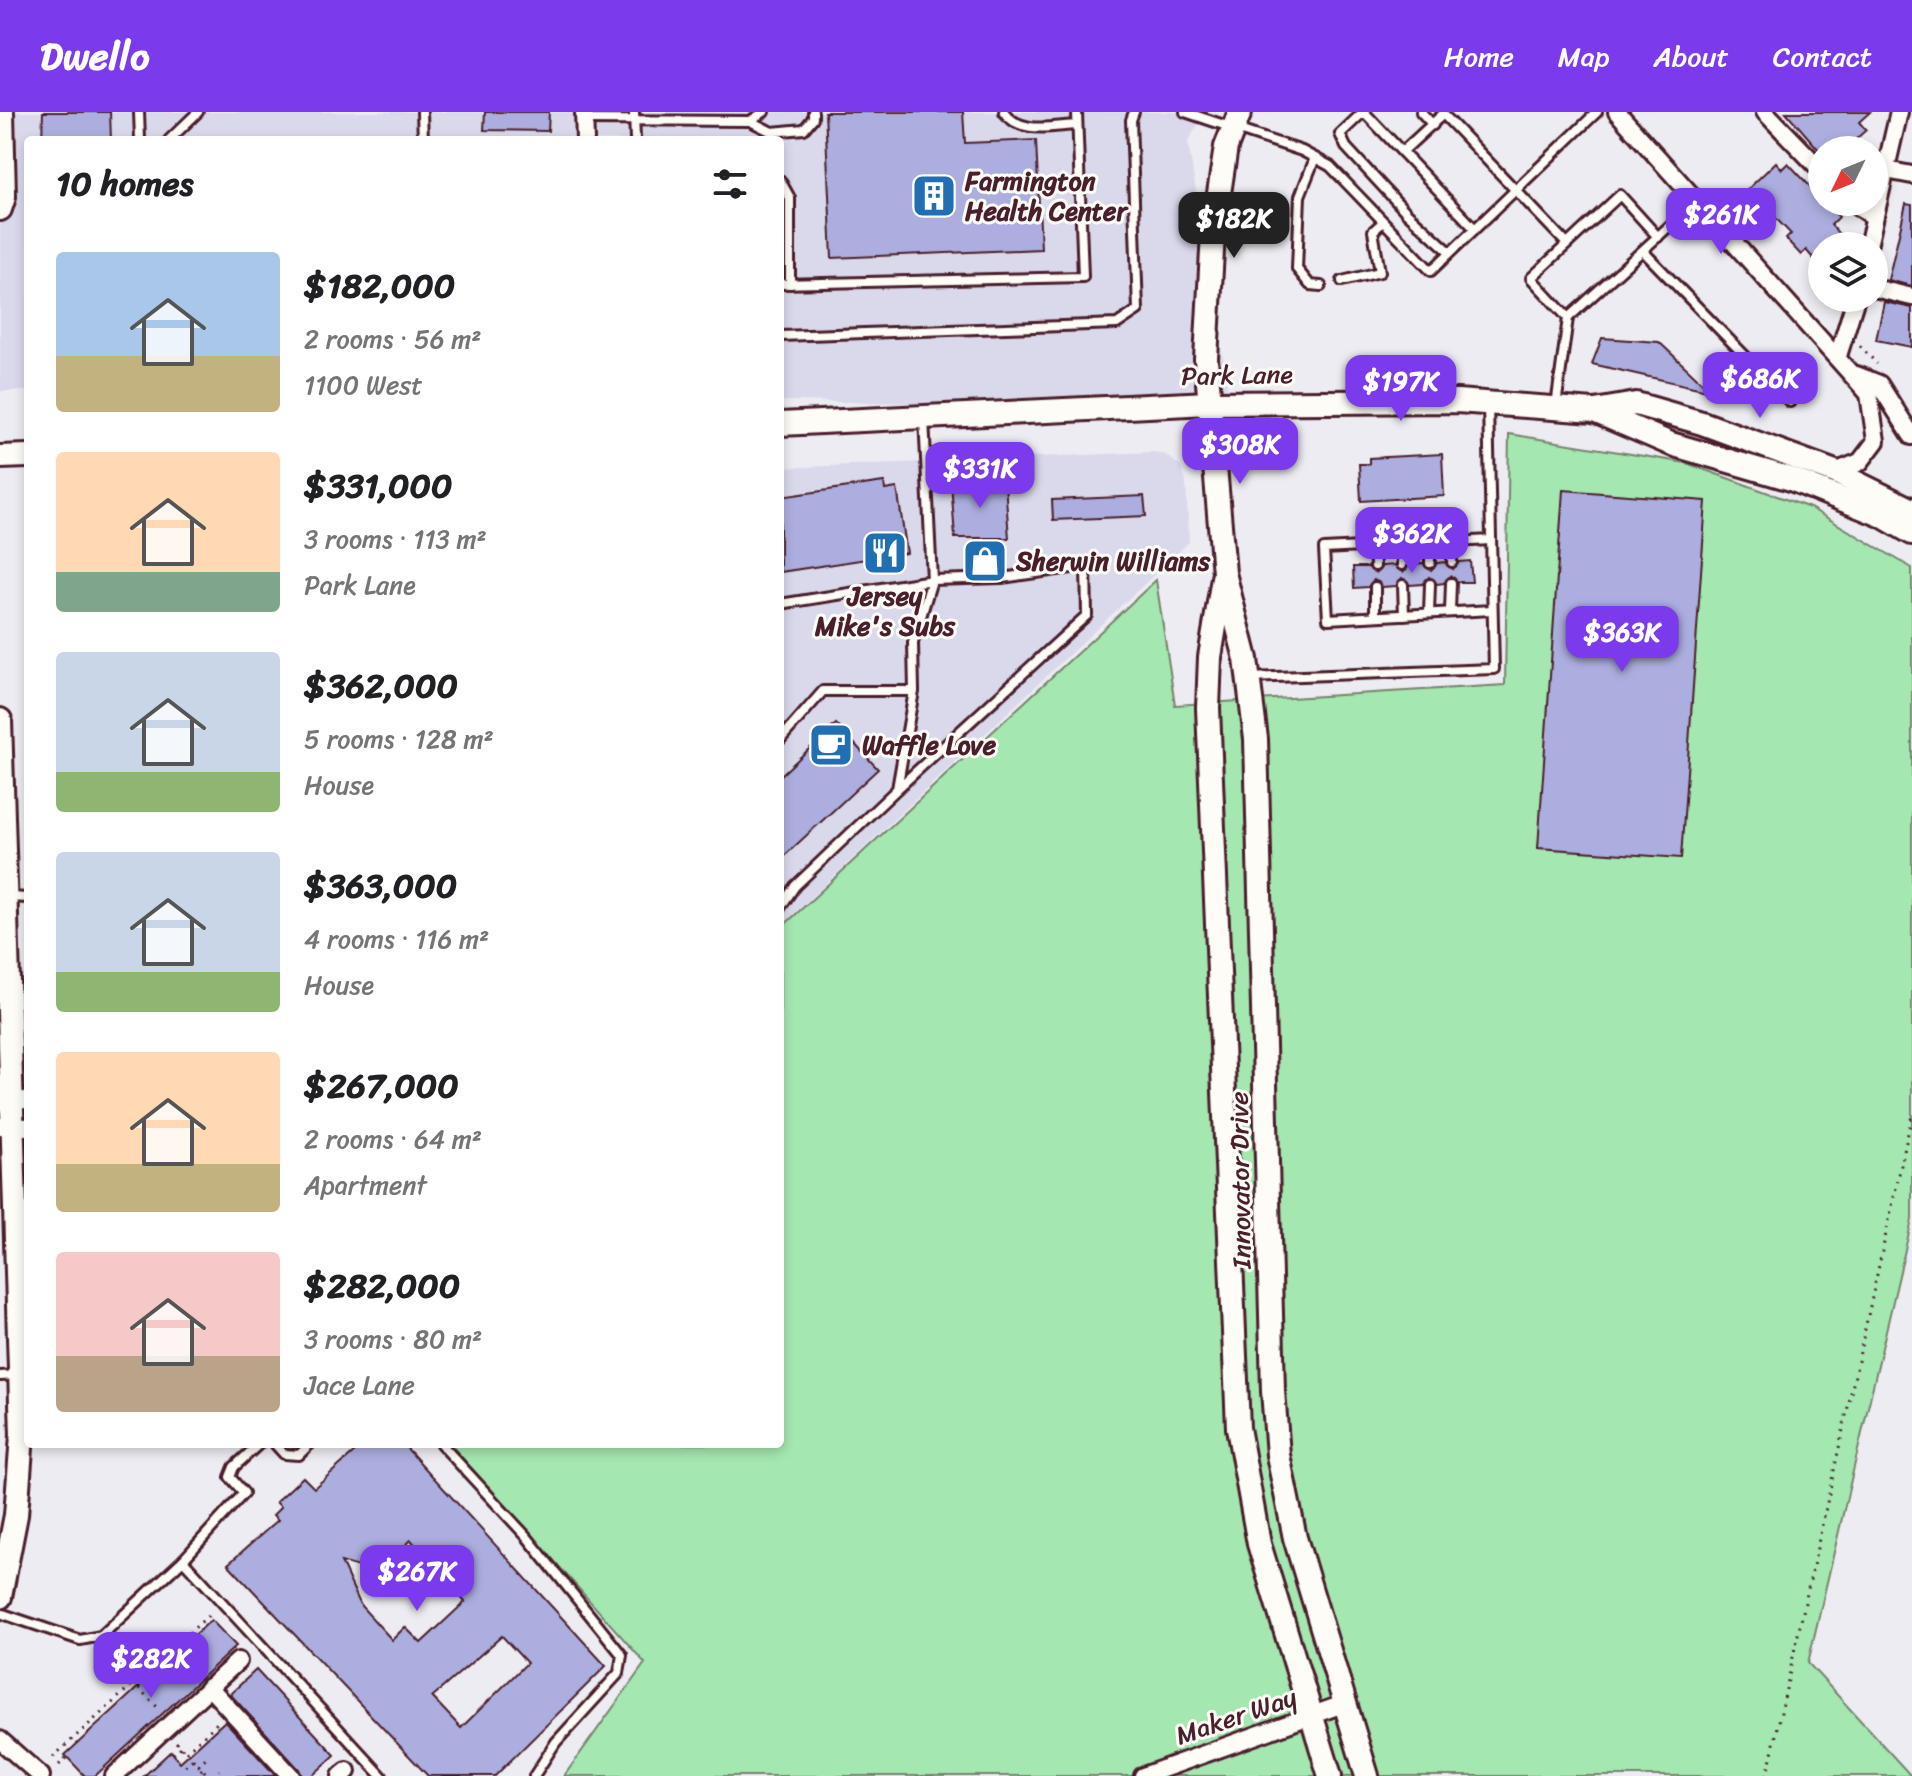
<!DOCTYPE html>
<meta charset="utf-8">
<style>
body{margin:0;font-family:Sriracha,sans-serif;background:#f6f6f6;color:#202124;height:100vh;display:flex;flex-direction:column;font-size:30px;white-space:nowrap}
*{box-sizing:border-box;margin:0}
p{font-size:26px;color:#757577}
.icon{flex:none;width:44px;height:44px;fill:none;stroke:currentColor;stroke-width:2;stroke-linecap:round;stroke-linejoin:round}
.map{position:relative;flex:1;overflow:hidden}
.side{position:absolute;left:24px;top:24px;width:760px;height:1312px;display:flex;flex-direction:column;background:#fff;border-radius:8px;box-shadow:0 4px 12px #0003}
.side>*{flex:none}
.needle{width:52px;rotate:227deg}
.tools{position:absolute;left:1808px;top:24px;display:grid;gap:16px}
.tools a{display:grid;place-items:center;width:80px;height:80px;border-radius:50%;background:#fff;box-shadow:0 4px 12px #0003;font-size:40px}
.price{position:absolute;translate:-50% -68px;padding:0 18px;border-radius:16px;background:#7c3aed;color:#fff;font-size:26px;line-height:52px;filter:drop-shadow(0 2px 4px #0008)}
.price::after{content:'';position:absolute;left:50%;top:48px;width:24px;height:18px;margin-left:-12px;background:inherit;clip-path:polygon(0 0,100% 0,50% 100%)}
.price.selected{background:#222;color:#fff}
ul{padding:0;list-style:none}
li{display:flex;align-items:center;gap:24px;height:200px;padding:0 32px}
li span{display:grid;place-items:center;flex:none;width:224px;height:160px;border-radius:8px;color:#555}
li>.icon{margin-inline-start:auto}
span .icon{width:96px;height:96px;fill:#fffc;stroke-width:1}
li b{font-size:34px}
h2{display:flex;justify-content:space-between;align-items:center;height:96px;padding:0 32px;font-size:34px}
header{display:flex;align-items:center;gap:48px;box-sizing:border-box;height:112px;padding:0 40px;background:#7c3aed;color:#fff}
header strong{font-size:38px}
nav{display:flex;gap:44px;margin-inline-start:auto;font-size:28px}
.map>svg:first-child{display:block}
.built{fill:#dad9ec}
.green{fill:#a4e7b1;stroke:#77836e;stroke-width:2}
.building{fill:#acaedf;stroke:#4a1f2b;stroke-width:2;fill-rule:evenodd}
.lines{fill:none;stroke-linecap:round;stroke-linejoin:round}
.lane-casing{stroke:#4a1f2b;stroke-width:14}
.street-casing{stroke:#4a1f2b;stroke-width:22}
.secondary-casing{stroke:#4a1f2b;stroke-width:28}
.path{stroke:#4a1f2b;stroke-width:3;stroke-dasharray:2 6;stroke-linecap:butt}
.lane{stroke:#fdfcf7;stroke-width:8}
.street{stroke:#fdfcf7;stroke-width:16}
.secondary{stroke:#fdfcf7;stroke-width:22}
.labels{text-anchor:middle;stroke-width:6;stroke-linejoin:round;paint-order:stroke}
.poi-label{font-size:26px;font-weight:bold;fill:#4a1f2b;stroke:#fdfcf7;text-anchor:start}
.street-label{font-size:26px;fill:#4a1f2b;stroke:#fdfcf7}
</style>
<header>
<strong>Dwello</strong>
<nav><a>Home</a><a>Map</a><a>About</a><a>Contact</a></nav>
</header>
<div class="map">
<svg width="1912" height="1664" viewBox="0 0 1912 1664">
<rect width="100%" height="100%" fill="#edecf2"/>
<filter id="ink" filterUnits="userSpaceOnUse"><feTurbulence type="fractalNoise" baseFrequency=".0125" numOctaves="2"/><feDisplacementMap in="SourceGraphic" scale="16" xChannelSelector="R" yChannelSelector="G"/><feConvolveMatrix kernelMatrix="1 2 1 2 8 2 1 2 1" color-interpolation-filters="sRGB"/></filter>
<g filter="url(#ink)">
<g class="built">
<path d="M 0,0 L 1205,0 L 1188,30 L 1231,296 L 780,289 L 780,28 L 28,28 L 28,279 L 0,279 Z"/>
<path d="M 1154,340 L 1166,343 L 1181,355 L 1186,370 L 1189,430 L 780,815 L 780,356 Z"/>
</g>
<path class="green" d="M 1509,322 L 1686,351 L 1810,396 L 1912,456 L 1912,1108 L 1808,1551 L 1911,1664 L 564,1664 L 645,1551 L 450,1332 L 780,1332 L 780,817 L 1156,468 L 1175,593 L 1505,573 Z"/>
<g class="building">
<path d="M 43,0 L 110,0 L 111,28 L 42,28 Z"/>
<path d="M 485,0 L 549,0 L 548,19 L 484,18 Z"/>
<path d="M 825,0 L 963,0 L 965,31 L 1036,28 L 1041,137 L 832,146 Z"/>
<path d="M 1786,0 L 1870,0 L 1859,10 L 1866,18 L 1844,38 L 1819,38 Z"/>
<path d="M 1776,50 L 1782,57 L 1788,51 L 1839,105 L 1831,113 L 1839,122 L 1813,146 L 1806,138 L 1801,143 L 1786,127 L 1791,122 L 1769,99 L 1763,104 L 1748,88 L 1753,83 L 1748,77 Z"/>
<path d="M 1906,92 L 1912,93 L 1912,174 L 1888,168 Z"/>
<path d="M 1884,190 L 1912,196 L 1912,235 L 1876,228 Z"/>
<path d="M 1602,226 L 1659,230 L 1711,279 L 1592,252 Z"/>
<path d="M 1442,342 L 1444,384 L 1361,389 L 1359,352 L 1369,352 L 1369,346 Z"/>
<path d="M 984,368 L 985,373 L 1005,371 L 1009,426 L 955,426 L 951,370 Z"/>
<path d="M 884,370 L 885,378 L 897,376 L 907,441 L 780,460 L 780,385 Z"/>
<path d="M 1563,378 L 1706,389 L 1681,746 L 1538,736 Z"/>
<path d="M 1144,384 L 1146,404 L 1053,408 L 1052,388 Z"/>
<path d="M 1470,449 L 1472,470 L 1458,470 L 1450,464 L 1444,471 L 1437,472 L 1429,465 L 1423,472 L 1410,473 L 1402,466 L 1396,474 L 1382,475 L 1374,468 L 1368,475 L 1354,476 L 1353,455 L 1368,455 L 1376,461 L 1382,454 L 1395,453 L 1403,460 L 1409,452 L 1423,451 L 1431,458 L 1437,451 L 1445,450 L 1453,457 L 1459,450 Z"/>
<path d="M 836,612 L 878,657 L 780,748 L 780,664 Z"/>
<path d="M 364,1332 L 403,1332 L 606,1554 L 495,1664 L 428,1664 L 228,1452 L 278,1408 L 273,1403 L 281,1395 L 276,1390 L 303,1365 L 314,1376 ZM 411,1428 L 465,1490 L 421,1531 L 405,1515 L 392,1528 L 361,1494 L 341,1450 L 377,1460 ZM 502,1524 L 527,1551 L 461,1616 L 432,1585 Z"/>
<path d="M 211,1508 L 236,1534 L 95,1664 L 85,1664 L 65,1643 Z"/>
<path d="M 256,1558 L 335,1643 L 312,1664 L 302,1664 L 299,1657 L 230,1582 Z"/>
<path d="M 225,1609 L 276,1664 L 144,1664 L 171,1639 L 180,1650 Z"/>
</g>
<g class="lines">
<g class="lane-casing">
<g id="lane">
<path d="M 139,0 L 140,28"/>
<path d="M 422,0 L 423,28"/>
<path d="M 634,0 L 635,28"/>
<path d="M 1004,0 C 1020,23 1052,14 1077,13"/>
<path d="M 1185,0 L 1302,39 L 1330,54 L 1431,159 L 1597,0"/>
<path d="M 1421,0 L 1433,13"/>
<path d="M 585,8 L 750,9 L 772,20 L 804,17 L 813,6 L 813,0"/>
<path d="M 750,9 L 764,0"/>
<path d="M 169,28 L 198,0"/>
<path d="M 1402,40 L 1443,2 L 1567,132"/>
<path d="M 1315,46 L 1300,84 L 1297,157 L 1310,173 L 1321,174"/>
<path d="M 780,68 L 790,86 L 790,172"/>
<path d="M 1643,139 L 1790,290"/>
<path d="M 1450,140 L 1407,101 L 1346,35 L 1340,22 L 1361,2 L 1366,2 L 1475,117"/>
<path d="M 1342,169 L 1380,160 L 1373,119 L 1382,111"/>
<path d="M 780,172 L 1083,165 L 1077,0"/>
<path d="M 1568,206 L 1531,166 L 1620,83 L 1658,125"/>
<path d="M 780,224 L 1117,212 L 1138,198 L 1131,8 L 1134,0"/>
<path d="M 1556,294 L 1568,206 L 1697,89"/>
<path d="M 1491,428 L 1324,437 L 1328,507 L 1492,498"/>
<path d="M 1430,431 L 1430,451"/>
<path d="M 1402,433 L 1402,453"/>
<path d="M 1374,434 L 1375,454"/>
<path d="M 1452,450 L 1452,430"/>
<path d="M 1403,473 L 1404,503"/>
<path d="M 1375,475 L 1375,504"/>
<path d="M 780,492 L 932,468 L 924,306"/>
<path d="M 1450,500 L 1451,471"/>
<path d="M 1429,501 L 1430,472"/>
<path d="M 1249,566 L 1494,557 L 1488,292"/>
<path d="M 780,628 L 823,579 L 914,579"/>
<path d="M 9,785 L 28,786"/>
<path d="M 780,796 L 795,774 L 897,677 L 914,579 L 913,531 L 932,468 L 1002,466 L 1086,454 L 1087,503 L 897,677"/>
<path d="M 0,1264 L 19,1263"/>
<path d="M 275,1332 L 284,1342 L 299,1343 L 310,1332"/>
<path d="M 441,1332 L 527,1425 L 622,1543 L 619,1561 L 556,1630 L 534,1664"/>
<path d="M 183,1448 L 244,1381 L 230,1365 L 234,1355 L 259,1332"/>
<path d="M 0,1501 L 80,1528 L 101,1524 L 183,1448 L 382,1664"/>
</g>
</g>
<g class="street-casing">
<g id="street">
<path d="M 584,0 L 585,28"/>
<path d="M 1617,0 L 1869,282 L 1876,329 L 1860,350 L 1835,360"/>
<path d="M 1765,0 L 1822,59"/>
<path d="M 1886,58 L 1912,63"/>
<path d="M 1852,90 L 1874,105"/>
<path d="M 1868,134 L 1899,0"/>
<path d="M 1874,176 L 1912,185"/>
<path d="M 1838,244 L 1856,186"/>
<path d="M 1856,263 L 1879,272 L 1912,324"/>
<path d="M 0,989 L 28,988"/>
<path d="M 0,1014 L 28,1015"/>
<path d="M 209,1575 L 291,1664"/>
<path d="M 0,1628 L 41,1664"/>
<path d="M 114,1664 L 238,1549"/>
<path d="M 341,1664 L 347,1659"/>
<path d="M 1143,1664 L 1346,1591"/>
</g>
</g>
<g class="secondary-casing">
<g id="secondary">
<path d="M 1240,0 L 1226,35 L 1213,121 L 1206,247 L 1224,461 L 1246,547 L 1256,627 L 1273,1279 L 1278,1343 L 1295,1426 L 1367,1664"/>
<path d="M 0,97 L 4,85 L 2,0"/>
<path d="M 1595,299 L 1636,292 L 1702,311 L 1835,360 L 1912,398"/>
<path d="M 780,312 L 1209,291 L 1457,289 L 1594,299 L 1671,332 L 1791,367 L 1881,403 L 1912,421"/>
<path d="M 0,345 L 28,344"/>
<path d="M 1223,466 L 1210,545 L 1208,596 L 1238,1316 L 1259,1432 L 1330,1664"/>
<path d="M 0,608 L 22,1323 L 16,1403 L 0,1485"/>
</g>
</g>
<g class="path">
<path d="M 1860,234 L 1877,252"/>
<path d="M 133,1570 L 160,1598"/>
<path d="M 176,1630 L 209,1664"/>
<path d="M 186,1640 L 217,1611"/>
<path d="M 173,1642 L 181,1635"/>
<path d="M 53,1645 L 211,1501"/>
<path d="M 59,1653 L 67,1645"/>
<path d="M 198,1653 L 207,1645"/>
<path d="M 185,1654 L 193,1647"/>
<path d="M 195,1664 L 202,1657"/>
<path d="M 213,1664 L 219,1658"/>
<path d="M 1767,1664 L 1912,1003"/>
</g>
<use href="#lane" class="lane"/>
<use href="#street" class="street"/>
<use href="#secondary" class="secondary"/>
</g>
</g>
<defs>
<g id="building-square" transform="scale(2.3)"><rect x="-9" y="-9" width="18" height="18" rx="4" fill="#1f6fb2" stroke="#fdfcf7"/><path d="M-4-6H4V6H1V3H-1V6H-4ZM-2.5-4.3h1.7v1.8h-1.7ZM.8-4.3h1.7v1.8H.8ZM-2.5-1h1.7V.8h-1.7ZM.8-1h1.7V.8H.8Z" fill="#fff"/></g>
<g id="restaurant-square" transform="scale(2.3)"><rect x="-9" y="-9" width="18" height="18" rx="4" fill="#1f6fb2" stroke="#fdfcf7"/><path d="M-5-6h1v4h1v-4h1v4h1v-4h1v5L-1.5 .5V6h-2V.5L-5-1ZM5-6V6H3V1.5H1.5Q1.5-4 5-6Z" fill="#fff"/></g>
<g id="shop-square" transform="scale(2.3)"><rect x="-9" y="-9" width="18" height="18" rx="4" fill="#1f6fb2" stroke="#fdfcf7"/><path d="M-5-2.5h2.3a2.7 3.5 0 0 1 5.4 0H5L5.5 6h-11ZM-1.5-2.5h3a1.5 2.3 0 0 0-3 0Z" fill="#fff"/></g>
<g id="cafe-square" transform="scale(2.3)"><rect x="-9" y="-9" width="18" height="18" rx="4" fill="#1f6fb2" stroke="#fdfcf7"/><path d="M-5.5-4.5H6V0H3Q3 3.5 0 3.5H-2.5Q-5.5 3.5-5.5 0ZM3-3.2v2h1.7v-2ZM-6 4.5H4V6H-6Z" fill="#fff"/></g>
</defs>
<g fill-rule="evenodd">
<use href="#building-square" x="934" y="84"/>
<use href="#restaurant-square" x="885" y="441"/>
<use href="#shop-square" x="985" y="449"/>
<use href="#cafe-square" x="831" y="633"/>
</g>
<g class="labels">
<g class="poi-label">
<text x="965" y="78">Farmington<tspan x="965" dy="30">Health Center</tspan></text>
<text x="1016" y="458">Sherwin Williams</text>
<text x="885" y="493" text-anchor="middle">Jersey<tspan x="885" dy="30">Mike's Subs</tspan></text>
<text x="862" y="642">Waffle Love</text>
</g>
<g class="street-label">
<text transform="translate(1237 263) rotate(-1)" y="9">Park Lane</text>
<text transform="translate(1240 1068) rotate(-91)" y="9">Innovator Drive</text>
<text transform="translate(1236 1604) rotate(-19)" y="9">Maker Way</text>
</g>
</g>
</svg>
<div class="tools">
<a><svg class="needle" viewBox="-14 -14 28 28"><path d="M0-13l5 13h-10z" fill="#e53935"/><path d="M0 13l5-13h-10z" fill="#757577"/></svg></a>
<a><svg class="icon" aria-label="layers" viewBox="0 0 24 24"><path d="M12 4l9 5-9 5-9-5zM3 14l9 5 9-5"/></svg></a>
</div>
<b class="price" style="left:1721px;top:144px">$261K</b>
<b class="price selected" style="left:1234px;top:148px">$182K</b>
<b class="price" style="left:1760px;top:308px">$686K</b>
<b class="price" style="left:1401px;top:311px">$197K</b>
<b class="price" style="left:1240px;top:374px">$308K</b>
<b class="price" style="left:980px;top:398px">$331K</b>
<b class="price" style="left:1412px;top:463px">$362K</b>
<b class="price" style="left:1622px;top:562px">$363K</b>
<b class="price" style="left:417px;top:1501px">$267K</b>
<b class="price" style="left:151px;top:1588px">$282K</b>
<section class="side">
<h2>10 homes<svg class="icon" aria-label="filters" viewBox="0 0 24 24"><path d="M4 7h16M4 17h16"/><circle cx="9" cy="7" r="2"/><circle cx="15" cy="17" r="2"/></svg></h2>
<ul>
<li><span style="background:linear-gradient(#a9c7e8 65%,#c2b280 0)"><svg class="icon" aria-label="home" viewBox="0 0 24 24"><path d="M3 11l9-7 9 7M6 9v11h12V9"/></svg></span><div><b>$182,000</b><p>2 rooms · 56 m²</p><p>1100 West</p></div></li>
<li><span style="background:linear-gradient(#ffd9b3 75%,#7fa58c 0)"><svg class="icon" aria-label="home" viewBox="0 0 24 24"><path d="M3 11l9-7 9 7M6 9v11h12V9"/></svg></span><div><b>$331,000</b><p>3 rooms · 113 m²</p><p>Park Lane</p></div></li>
<li><span style="background:linear-gradient(#c9d6e8 75%,#8fb573 0)"><svg class="icon" aria-label="home" viewBox="0 0 24 24"><path d="M3 11l9-7 9 7M6 9v11h12V9"/></svg></span><div><b>$362,000</b><p>5 rooms · 128 m²</p><p>House</p></div></li>
<li><span style="background:linear-gradient(#c9d6e8 75%,#8fb573 0)"><svg class="icon" aria-label="home" viewBox="0 0 24 24"><path d="M3 11l9-7 9 7M6 9v11h12V9"/></svg></span><div><b>$363,000</b><p>4 rooms · 116 m²</p><p>House</p></div></li>
<li><span style="background:linear-gradient(#ffd9b3 70%,#c2b280 0)"><svg class="icon" aria-label="home" viewBox="0 0 24 24"><path d="M3 11l9-7 9 7M6 9v11h12V9"/></svg></span><div><b>$267,000</b><p>2 rooms · 64 m²</p><p>Apartment</p></div></li>
<li><span style="background:linear-gradient(#f6c9c9 65%,#b9a48a 0)"><svg class="icon" aria-label="home" viewBox="0 0 24 24"><path d="M3 11l9-7 9 7M6 9v11h12V9"/></svg></span><div><b>$282,000</b><p>3 rooms · 80 m²</p><p>Jace Lane</p></div></li>
</ul>
</section>
</div>
